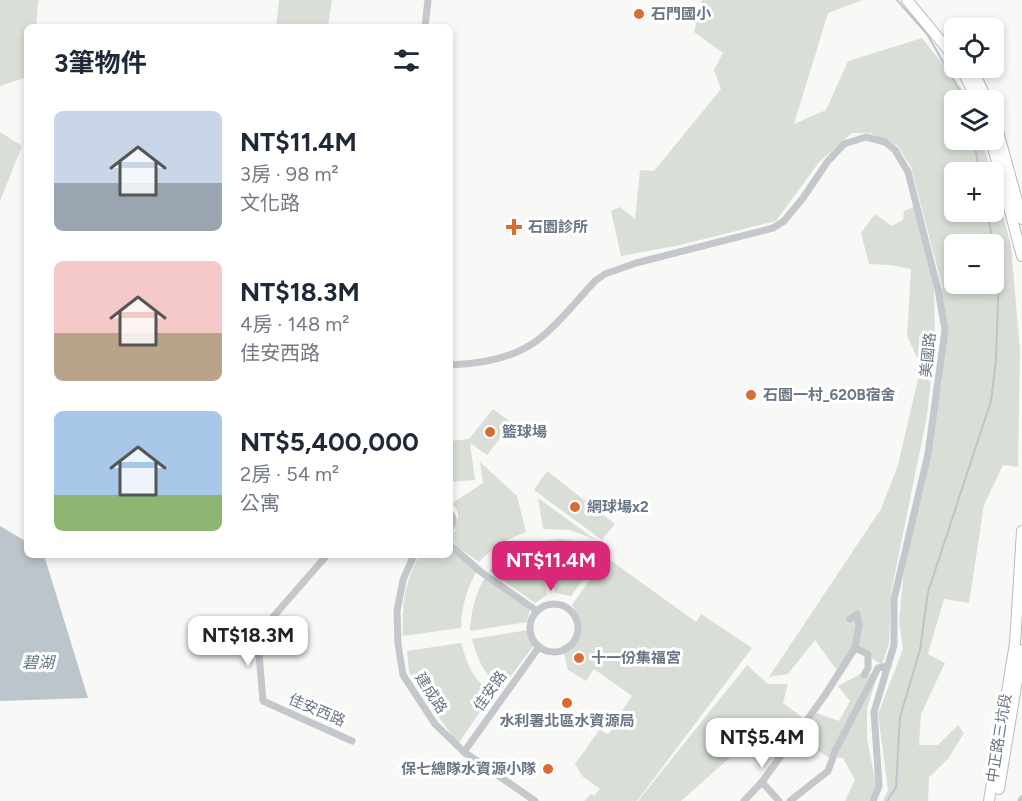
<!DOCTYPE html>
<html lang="zh-TW">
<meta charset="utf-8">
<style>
body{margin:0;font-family:Figtree,"Noto Sans TC",sans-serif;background:#f2f2f3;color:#1f2937;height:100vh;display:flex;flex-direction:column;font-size:22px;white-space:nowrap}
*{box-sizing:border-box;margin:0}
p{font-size:20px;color:#747a83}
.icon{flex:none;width:33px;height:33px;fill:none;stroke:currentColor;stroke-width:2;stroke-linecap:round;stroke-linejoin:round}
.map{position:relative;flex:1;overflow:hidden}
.details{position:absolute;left:24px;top:24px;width:429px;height:534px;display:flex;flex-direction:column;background:#fff;border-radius:9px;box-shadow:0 3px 9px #0003}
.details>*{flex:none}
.tools{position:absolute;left:944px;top:18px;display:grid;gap:12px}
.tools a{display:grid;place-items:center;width:60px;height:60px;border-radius:9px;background:#fff;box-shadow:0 3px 9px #0003;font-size:30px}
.price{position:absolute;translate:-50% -51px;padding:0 14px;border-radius:12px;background:#fff;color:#222;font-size:20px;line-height:39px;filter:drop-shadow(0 2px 3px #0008)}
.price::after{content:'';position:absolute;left:50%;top:36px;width:18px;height:14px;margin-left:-9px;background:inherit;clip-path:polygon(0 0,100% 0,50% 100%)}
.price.active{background:#db2777;color:#fff}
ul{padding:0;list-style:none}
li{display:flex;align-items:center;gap:18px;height:150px;padding:0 30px}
li span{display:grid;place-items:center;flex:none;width:168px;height:120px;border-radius:9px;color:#555}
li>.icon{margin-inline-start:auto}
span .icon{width:72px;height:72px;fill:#fffc;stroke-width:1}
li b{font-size:26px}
h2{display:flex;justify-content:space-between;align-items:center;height:72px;padding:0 30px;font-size:26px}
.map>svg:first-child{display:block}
.green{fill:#d9dfd7;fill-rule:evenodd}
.water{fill:#bcc5cb}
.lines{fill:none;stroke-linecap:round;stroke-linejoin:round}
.stream{stroke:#bcc5cb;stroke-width:2}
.primary-casing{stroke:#b7bbbf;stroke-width:12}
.minor{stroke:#c4c7cb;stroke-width:7}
.primary{stroke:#fff;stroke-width:10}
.poi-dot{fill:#db6a33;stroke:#fff;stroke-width:2}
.labels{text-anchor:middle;stroke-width:6;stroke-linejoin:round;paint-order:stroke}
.poi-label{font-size:15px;font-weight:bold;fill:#697685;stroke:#fff;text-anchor:start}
.street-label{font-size:15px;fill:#697685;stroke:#fff}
.water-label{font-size:16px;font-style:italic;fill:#647781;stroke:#fff}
</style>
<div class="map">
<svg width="1022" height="801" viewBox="0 0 1022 801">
<rect width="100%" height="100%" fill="#f8f8f6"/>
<g class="green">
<path d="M 0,0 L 39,0 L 38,2 L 36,27 L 27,27 L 27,77 L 0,86 Z"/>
<path d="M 279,0 L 332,0 L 328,27 L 276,27 Z"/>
<path d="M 702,0 L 863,0 L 828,13 L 794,124 L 826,110 L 848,61 L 922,38 L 971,100 L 954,100 L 954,140 L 982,140 L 991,172 L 954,172 L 954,212 L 993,212 L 993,179 L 1011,245 L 1020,350 L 1018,467 L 1003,465 L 984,505 L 969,603 L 944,599 L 928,654 L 945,663 L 921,714 L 919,745 L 938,745 L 958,725 L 964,733 L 948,759 L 929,777 L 928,801 L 883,801 L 888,790 L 878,714 L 903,649 L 899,622 L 904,570 L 942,382 L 942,286 L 911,167 L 897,145 L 870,133 L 852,133 L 819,162 L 776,221 L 680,245 L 621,256 L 611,211 L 620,207 L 635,219 L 640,170 L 654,171 L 721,89 L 714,70 L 723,53 L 694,32 ZM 954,244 L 993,244 L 993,284 L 954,284 Z"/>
<path d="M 0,132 L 22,146 L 0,201 Z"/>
<path d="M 914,207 L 934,287 L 935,342 L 927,416 L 891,593 L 889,643 L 882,665 L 858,649 L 838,672 L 815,640 L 788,674 L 769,677 L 881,509 L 898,465 L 921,366 L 907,336 L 911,269 L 890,265 L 869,264 L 861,233 L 875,214 L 892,226 L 903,220 L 904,211 Z"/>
<path d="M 493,409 L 512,423 L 487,455 L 470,443 L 475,480 L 450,482 L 450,441 L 469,439 Z"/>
<path d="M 480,462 L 517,496 L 526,532 C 505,540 495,546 479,562 L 459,548 L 450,538 L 450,533 L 455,531 C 458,520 462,511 451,504 L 483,483 Z"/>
<path d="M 547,471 L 615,524 L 602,540 L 534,490 Z"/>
<path d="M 538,498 L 596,540 L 570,530 L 543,529 Z"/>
<path d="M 558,539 C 575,540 587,545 601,554 L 571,596 L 555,593 L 545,541 Z"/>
<path d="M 535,541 L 547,595 L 535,603 L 489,571 C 504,554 514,549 535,541 Z"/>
<path d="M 450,550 L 477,571 C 466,590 462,606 461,628 L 403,636 C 402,601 404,587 419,555 L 450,555 Z"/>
<path d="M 606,557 L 696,622 L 701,614 L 752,648 L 637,801 L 584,801 L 591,794 L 594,796 L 600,789 L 582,776 L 575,764 L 600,729 L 606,734 L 610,733 L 617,718 L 632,696 L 594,669 L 586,681 L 568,670 L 562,646 C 581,639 584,621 572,605 Z"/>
<path d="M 485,577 L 530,609 L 527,622 L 470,631 C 471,610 475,595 485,577 Z"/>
<path d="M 528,630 L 531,639 L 535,644 L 502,688 C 483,672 479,663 472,639 Z"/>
<path d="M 461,643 C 468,667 472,677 492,694 L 458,744 L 422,694 L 409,672 L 407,651 Z"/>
<path d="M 747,665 L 768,684 L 788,684 L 783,703 L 802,717 L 785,736 L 766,751 L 744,745 L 681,801 L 638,801 Z"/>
<path d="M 862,673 L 878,674 L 867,708 L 867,738 L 876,785 L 869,801 L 845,801 L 855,780 L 843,758 L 828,757 L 800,738 L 814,712 L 839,721 L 850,701 L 838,686 Z"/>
</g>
<path class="water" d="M 0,526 L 27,542 L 27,555 L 44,555 L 88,698 L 0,701 Z"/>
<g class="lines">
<g class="stream">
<path d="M 897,0 L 927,34 L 965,100"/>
<path d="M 974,140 L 979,172"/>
<path d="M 887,801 L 896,787 L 900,717 L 920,650 L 928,592 L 991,401 L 996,359 L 999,273 L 987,212"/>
</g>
<g class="primary-casing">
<g id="primary">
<path d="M 907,0 L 954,57"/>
<path d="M 961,68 L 977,100"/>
<path d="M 972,68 L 987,100"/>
<path d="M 993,113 L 1022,219"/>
<path d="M 991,140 L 1022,256"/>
<path d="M 999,789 L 1022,650"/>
<path d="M 989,801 L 1015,643 L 1022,531"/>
</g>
</g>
<g class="minor">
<path d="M 425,27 L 428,0"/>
<path d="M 450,365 C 480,364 515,358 539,339 C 557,326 579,298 595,281 L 605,274 L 636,263 L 773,228 L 784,221 L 803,198 L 828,161 L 844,144 L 866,137 L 885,142 L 895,150 L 908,172 L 938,290 L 945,330 L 928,454 L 894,599 L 894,645 L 874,712 L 879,786 L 873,801"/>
<path d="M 450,513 C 454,518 455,524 450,529"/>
<path d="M 450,545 L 481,572 L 537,611"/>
<path d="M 327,555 L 260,632 L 258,641 L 263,701 L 352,741"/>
<path d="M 414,555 L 403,580 L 397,611 L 398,644 L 403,675 L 435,724 L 464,752 L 535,801"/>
<circle cx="554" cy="628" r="24"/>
<path d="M 850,619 L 857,614 L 859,625 L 855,648"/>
<path d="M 464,752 L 539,647"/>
<path d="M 762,782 L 825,695 L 855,648 L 868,654 L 868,668 L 864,675"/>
<path d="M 744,801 L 762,782 L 779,801"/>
<path d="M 790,801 L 828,771 L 836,749 L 878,668 L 888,666"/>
<path d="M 1021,801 L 1022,799"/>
</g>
<use href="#primary" class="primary"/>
</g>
<g class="poi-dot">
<circle cx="639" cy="14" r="6"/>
<path d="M511 218h6v6h6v6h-6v6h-6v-6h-6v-6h6z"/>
<circle cx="751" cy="395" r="6"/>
<circle cx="490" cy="432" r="6"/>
<circle cx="575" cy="507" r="6"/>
<circle cx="579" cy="658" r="6"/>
<circle cx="567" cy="703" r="6"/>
<circle cx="548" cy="769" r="6"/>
</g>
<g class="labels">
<g class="poi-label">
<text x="651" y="19">石門國小</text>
<text x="528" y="232">石園診所</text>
<text x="763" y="400">石園一村_620B宿舍</text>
<text x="502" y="437">籃球場</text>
<text x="587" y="512">網球場x2</text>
<text x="591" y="663">十一份集福宮</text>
<text x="567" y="726" text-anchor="middle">水利署北區水資源局</text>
<text x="536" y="774" text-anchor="end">保七總隊水資源小隊</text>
</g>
<g class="street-label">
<text transform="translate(928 355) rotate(-84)" y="5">美國路</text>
<text transform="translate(490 691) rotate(-55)" y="5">佳安路</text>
<text transform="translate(431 693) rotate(57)" y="5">建成路</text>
<text transform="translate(317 710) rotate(23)" y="5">佳安西路</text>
<text transform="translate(999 738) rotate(-81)" y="5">中正路三坑段</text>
</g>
<g class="water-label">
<text x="38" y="668">碧湖</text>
</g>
</g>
</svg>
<div class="tools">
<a><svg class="icon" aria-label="locate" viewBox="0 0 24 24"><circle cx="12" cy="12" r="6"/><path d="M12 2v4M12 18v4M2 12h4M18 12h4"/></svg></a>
<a><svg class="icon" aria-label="layers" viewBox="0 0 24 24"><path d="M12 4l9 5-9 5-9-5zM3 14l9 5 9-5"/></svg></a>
<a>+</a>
<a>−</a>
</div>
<b class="price active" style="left:551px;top:592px">NT$11.4M</b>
<b class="price" style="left:248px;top:667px">NT$18.3M</b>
<b class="price" style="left:762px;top:769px">NT$5.4M</b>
<section class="details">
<h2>3筆物件<svg class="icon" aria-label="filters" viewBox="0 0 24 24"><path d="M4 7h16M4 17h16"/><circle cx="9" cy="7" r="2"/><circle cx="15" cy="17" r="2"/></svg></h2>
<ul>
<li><span style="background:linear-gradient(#c9d6e8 60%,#9aa5b1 0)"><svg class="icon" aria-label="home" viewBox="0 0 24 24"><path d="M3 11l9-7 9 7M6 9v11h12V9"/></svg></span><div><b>NT$11.4M</b><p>3房 · 98 m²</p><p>文化路</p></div></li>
<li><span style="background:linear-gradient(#f6c9c9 60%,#b9a48a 0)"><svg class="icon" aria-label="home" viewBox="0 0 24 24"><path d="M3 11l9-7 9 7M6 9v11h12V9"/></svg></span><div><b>NT$18.3M</b><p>4房 · 148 m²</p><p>佳安西路</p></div></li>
<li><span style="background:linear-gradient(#a9c7e8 70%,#8fb573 0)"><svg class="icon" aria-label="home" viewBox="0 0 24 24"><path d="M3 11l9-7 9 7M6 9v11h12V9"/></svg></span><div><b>NT$5,400,000</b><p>2房 · 54 m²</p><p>公寓</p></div></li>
</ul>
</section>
</div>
